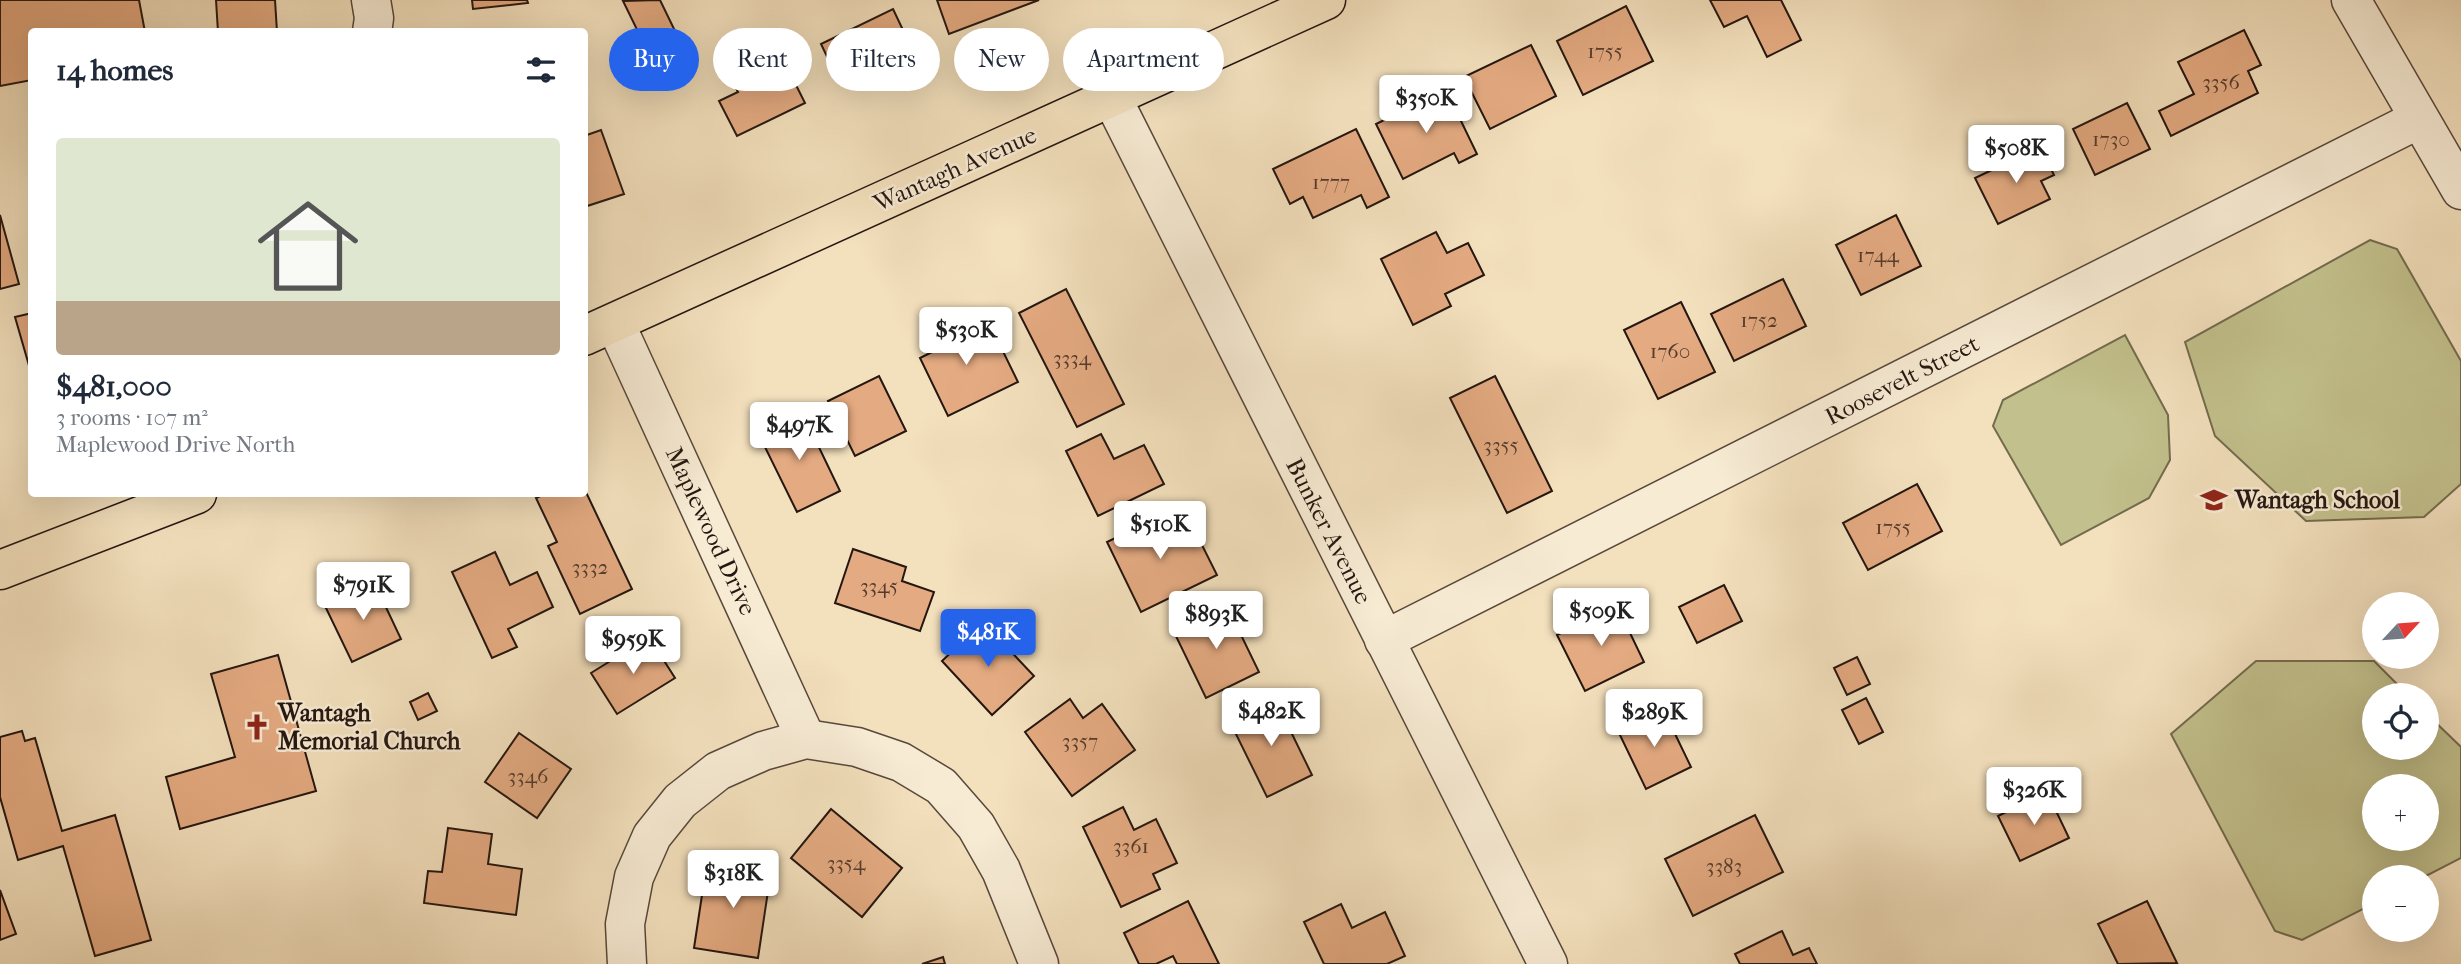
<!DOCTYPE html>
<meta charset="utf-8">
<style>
body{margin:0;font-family:"IM FELL French Canon",serif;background:#f2f2f3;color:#1f2937;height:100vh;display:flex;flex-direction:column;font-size:26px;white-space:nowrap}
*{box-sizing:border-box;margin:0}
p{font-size:23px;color:#747a83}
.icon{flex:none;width:38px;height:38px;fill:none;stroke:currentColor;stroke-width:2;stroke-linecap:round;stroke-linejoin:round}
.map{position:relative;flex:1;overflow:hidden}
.panel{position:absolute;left:28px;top:28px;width:560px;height:469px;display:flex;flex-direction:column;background:#fff;border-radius:7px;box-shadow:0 7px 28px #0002}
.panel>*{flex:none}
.guide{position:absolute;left:609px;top:28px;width:665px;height:63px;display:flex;gap:14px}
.needle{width:46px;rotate:64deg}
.fabs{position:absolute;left:2362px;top:592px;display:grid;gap:14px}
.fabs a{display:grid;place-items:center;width:77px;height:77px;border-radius:50%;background:#fff;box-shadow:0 7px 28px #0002;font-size:35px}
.price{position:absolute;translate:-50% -60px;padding:0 16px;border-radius:7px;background:#fff;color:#222;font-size:23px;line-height:46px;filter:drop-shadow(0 2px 4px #0008)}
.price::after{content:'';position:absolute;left:50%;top:42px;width:21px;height:16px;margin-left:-10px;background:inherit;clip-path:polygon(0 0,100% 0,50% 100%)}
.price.active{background:#2563eb;color:#fff}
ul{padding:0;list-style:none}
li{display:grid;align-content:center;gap:14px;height:371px;padding:0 28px}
li span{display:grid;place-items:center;height:217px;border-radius:7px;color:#555}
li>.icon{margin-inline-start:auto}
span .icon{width:126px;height:126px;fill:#fffc;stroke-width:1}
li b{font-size:30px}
h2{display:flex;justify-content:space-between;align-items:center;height:84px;padding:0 28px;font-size:30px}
.pill{padding:0 24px;border-radius:32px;background:#fff;box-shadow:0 7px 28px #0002;font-size:24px;line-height:63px}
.pill.active{background:#2563eb;color:#fff}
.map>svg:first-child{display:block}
.green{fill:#c2c08c;stroke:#736b4e;stroke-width:2;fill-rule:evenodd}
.building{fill:#e4aa81;stroke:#241610;stroke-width:2}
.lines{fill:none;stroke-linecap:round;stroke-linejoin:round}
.minor-casing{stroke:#58483b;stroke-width:41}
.major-casing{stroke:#241610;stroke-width:41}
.minor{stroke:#f7ebd4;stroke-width:38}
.major{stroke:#f3e0bd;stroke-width:38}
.labels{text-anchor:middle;stroke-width:5;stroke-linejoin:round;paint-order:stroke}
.number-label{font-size:21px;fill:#543b2c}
.street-label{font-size:24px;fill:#241610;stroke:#f7ebd4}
.poi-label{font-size:24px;font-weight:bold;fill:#241610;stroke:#f7ebd4;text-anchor:start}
</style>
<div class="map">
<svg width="2461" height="964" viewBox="0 0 2461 964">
<rect width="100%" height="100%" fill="#f3e0bd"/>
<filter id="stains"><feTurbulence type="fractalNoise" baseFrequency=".00286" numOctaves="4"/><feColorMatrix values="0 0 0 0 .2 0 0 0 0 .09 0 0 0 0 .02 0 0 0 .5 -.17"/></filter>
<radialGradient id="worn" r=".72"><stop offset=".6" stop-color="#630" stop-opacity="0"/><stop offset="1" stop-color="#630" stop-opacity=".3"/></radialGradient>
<g class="green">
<path d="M 2370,240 L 2397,249 L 2461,361 L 2461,484 L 2424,517 L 2306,521 L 2215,436 L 2185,342 Z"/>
<path d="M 2125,335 L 2168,415 L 2170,460 L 2149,498 L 2061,545 L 1993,426 L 2003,400 Z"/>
<path d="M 2256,661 L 2374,661 L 2408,695 L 2375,695 L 2375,747 L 2427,747 L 2427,714 L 2461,747 L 2461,858 L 2424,877 L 2375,877 L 2375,903 L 2302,940 L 2275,931 L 2171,734 ZM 2375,786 L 2427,786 L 2427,838 L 2375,838 Z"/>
</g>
<g class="building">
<path d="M 0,0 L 139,0 L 145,32 L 32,32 L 32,80 L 0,86 Z"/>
<path d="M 216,0 L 275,0 L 277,32 L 218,32 Z"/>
<path d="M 472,0 L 527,0 L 528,3 L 473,9 Z"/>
<path d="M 660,0 L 676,33 L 646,48 L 623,1 Z"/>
<path d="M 937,0 L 1039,0 L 949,34 Z"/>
<path d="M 1710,0 L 1781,0 L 1801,40 L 1767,57 L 1747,16 L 1724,27 Z"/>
<path d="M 1626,6 L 1653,61 L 1583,95 L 1557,41 Z"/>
<path d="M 893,9 L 912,49 L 840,84 L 821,44 Z"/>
<path d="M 2244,30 L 2261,65 L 2248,71 L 2258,93 L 2171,136 L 2159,111 L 2194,94 L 2178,62 Z"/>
<path d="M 1531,45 L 1556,96 L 1490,129 L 1464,77 Z"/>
<path d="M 782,57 L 805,103 L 737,136 L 719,101 L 738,92 L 732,81 Z"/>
<path d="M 1446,90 L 1477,154 L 1459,163 L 1454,153 L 1403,179 L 1376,124 Z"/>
<path d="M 2127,103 L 2150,149 L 2095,175 L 2073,129 Z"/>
<path d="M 1356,129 L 1389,197 L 1367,208 L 1361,195 L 1313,218 L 1303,197 L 1290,204 L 1273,169 Z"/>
<path d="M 601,130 L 624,194 L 584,207 L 584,136 Z"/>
<path d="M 2040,147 L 2054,175 L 2041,181 L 2050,199 L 1998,224 L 1975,178 Z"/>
<path d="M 0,215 L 19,284 L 0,289 Z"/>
<path d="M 1896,215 L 1921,266 L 1861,295 L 1836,245 Z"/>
<path d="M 1436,232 L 1447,253 L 1468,243 L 1484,275 L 1445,294 L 1451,306 L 1413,325 L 1381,259 Z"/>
<path d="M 1783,279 L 1806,326 L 1734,361 L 1711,314 Z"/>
<path d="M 1066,289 L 1124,404 L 1077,427 L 1019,313 Z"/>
<path d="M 1681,302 L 1715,372 L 1658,399 L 1624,330 Z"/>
<path d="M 32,313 L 32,376 L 15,317 Z"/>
<path d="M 966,315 L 979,343 L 995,335 L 1018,382 L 948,416 L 920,358 L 940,348 L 932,332 Z"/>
<path d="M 879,376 L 906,431 L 855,456 L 828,401 Z"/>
<path d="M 1495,376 L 1552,491 L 1507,513 L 1450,398 Z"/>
<path d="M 802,412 L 840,491 L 797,512 L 758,433 Z"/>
<path d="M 1101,434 L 1114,459 L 1144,445 L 1164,484 L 1098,516 L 1066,451 Z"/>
<path d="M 1917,484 L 1942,531 L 1868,570 L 1843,523 Z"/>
<path d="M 584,488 L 632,589 L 580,614 L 548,546 L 557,542 L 536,498 L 545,494 L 584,494 Z"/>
<path d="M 1171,511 L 1187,542 L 1198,537 L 1217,575 L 1141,612 L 1107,542 Z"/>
<path d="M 853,549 L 906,567 L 902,581 L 934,592 L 920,631 L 835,603 Z"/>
<path d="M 495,552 L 510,585 L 537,572 L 553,607 L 508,629 L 517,647 L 492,658 L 452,572 Z"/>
<path d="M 374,582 L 401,639 L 352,662 L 325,606 Z"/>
<path d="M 1724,585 L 1742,621 L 1697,643 L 1679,607 Z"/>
<path d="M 1226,604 L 1259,672 L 1206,698 L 1173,630 Z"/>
<path d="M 1617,606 L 1644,662 L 1585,691 L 1557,635 Z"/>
<path d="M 983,622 L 1034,676 L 992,715 L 942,661 Z"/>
<path d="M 649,637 L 675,678 L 617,714 L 591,673 Z"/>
<path d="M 278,655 L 316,791 L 180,829 L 166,777 L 235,757 L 211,674 Z"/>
<path d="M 1857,657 L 1870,684 L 1847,695 L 1834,668 Z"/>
<path d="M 428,693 L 437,711 L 418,720 L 410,702 Z"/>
<path d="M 1866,698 L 1883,732 L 1859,744 L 1842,710 Z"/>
<path d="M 1070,699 L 1083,718 L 1102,704 L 1135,750 L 1072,796 L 1025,732 Z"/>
<path d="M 1275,699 L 1312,775 L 1267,797 L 1230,722 Z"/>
<path d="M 1663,709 L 1691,767 L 1646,789 L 1618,731 Z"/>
<path d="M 22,731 L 25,741 L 35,738 L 62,831 L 115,815 L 151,940 L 95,956 L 63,846 L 18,860 L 0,797 L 0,737 Z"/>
<path d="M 519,733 L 571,769 L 537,818 L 485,782 Z"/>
<path d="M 2047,792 L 2069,838 L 2020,861 L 1998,816 Z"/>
<path d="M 1123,807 L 1134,830 L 1156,819 L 1177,863 L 1153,874 L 1160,889 L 1121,907 L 1083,827 Z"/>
<path d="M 831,809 L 902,868 L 862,917 L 791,858 Z"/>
<path d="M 1755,815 L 1783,872 L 1693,916 L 1665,859 Z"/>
<path d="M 448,828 L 492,834 L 488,864 L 522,869 L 516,915 L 424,903 L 428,871 L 442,872 Z"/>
<path d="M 707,862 L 771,871 L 758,958 L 694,948 Z"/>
<path d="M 0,890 L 16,934 L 0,940 Z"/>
<path d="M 1188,901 L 1219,964 L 1177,964 L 1173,956 L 1156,964 L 1139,964 L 1124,933 Z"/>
<path d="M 2147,901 L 2177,963 L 2118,964 L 2098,924 Z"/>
<path d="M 1341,904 L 1352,928 L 1385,912 L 1405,956 L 1387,964 L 1324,964 L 1304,922 Z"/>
<path d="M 1782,931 L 1793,955 L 1809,948 L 1817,964 L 1740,964 L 1735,954 Z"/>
<path d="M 943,957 L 945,964 L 922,964 Z"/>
</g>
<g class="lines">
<g class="minor-casing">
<g id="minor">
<path d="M 371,0 L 374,18 L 372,32"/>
<path d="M 2351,0 L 2461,190"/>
<path d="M 1112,98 L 1548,964"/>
<path d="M 615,323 L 806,739"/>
<path d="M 1384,640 L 2419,119"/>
<path d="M 627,964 L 625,924 L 634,877 L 652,836 L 680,801 L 718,771 L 763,751 L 806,739 L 857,747 L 901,762 L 941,786 L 976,826 L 1001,870 L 1039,964"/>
</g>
</g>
<g class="major-casing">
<g id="major">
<path d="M 584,336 L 1326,0"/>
<path d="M 0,570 L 197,494"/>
</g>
</g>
<use href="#minor" class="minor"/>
<use href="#major" class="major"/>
</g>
<defs>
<g id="school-bare" transform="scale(2.1)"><path d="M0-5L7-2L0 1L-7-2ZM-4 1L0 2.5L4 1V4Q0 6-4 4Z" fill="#8f2418" stroke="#f7ebd4" stroke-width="2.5" paint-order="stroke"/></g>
<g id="church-bare" transform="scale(2.1)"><path d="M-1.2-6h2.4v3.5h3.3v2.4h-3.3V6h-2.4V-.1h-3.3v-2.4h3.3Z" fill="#8f2418" stroke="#f7ebd4" stroke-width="2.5" paint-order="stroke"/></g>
</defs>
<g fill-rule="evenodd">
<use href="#school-bare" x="2214" y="500"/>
<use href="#church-bare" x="257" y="727"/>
</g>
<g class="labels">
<g class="number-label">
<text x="1605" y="58">1755</text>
<text x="2221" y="89">3356</text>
<text x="2111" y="146">1730</text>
<text x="1331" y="189">1777</text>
<text x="1878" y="262">1744</text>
<text x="1759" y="327">1752</text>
<text x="1670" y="358">1760</text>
<text x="1072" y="365">3334</text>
<text x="1501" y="452">3355</text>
<text x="1893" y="534">1755</text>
<text x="590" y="574">3332</text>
<text x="879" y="593">3345</text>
<text x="1080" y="748">3357</text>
<text x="528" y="783">3346</text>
<text x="1131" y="853">3361</text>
<text x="846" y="870">3354</text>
<text x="1724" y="873">3383</text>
</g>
<g class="street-label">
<text transform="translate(955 169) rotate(-24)" y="8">Wantagh Avenue</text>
<text transform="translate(1902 380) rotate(-27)" y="8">Roosevelt Street</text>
<text transform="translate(711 531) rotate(65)" y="8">Maplewood Drive</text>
<text transform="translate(1329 531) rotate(63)" y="8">Bunker Avenue</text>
</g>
<g class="poi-label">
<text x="2235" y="508">Wantagh School</text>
<text x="278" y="721">Wantagh<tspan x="278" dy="28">Memorial Church</tspan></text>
</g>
</g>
<rect width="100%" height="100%" filter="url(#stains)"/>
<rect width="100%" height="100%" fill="url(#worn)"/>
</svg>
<div class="fabs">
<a><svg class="needle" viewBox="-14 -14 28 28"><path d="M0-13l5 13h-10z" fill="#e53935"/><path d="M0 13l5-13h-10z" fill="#747a83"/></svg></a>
<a><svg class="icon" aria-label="locate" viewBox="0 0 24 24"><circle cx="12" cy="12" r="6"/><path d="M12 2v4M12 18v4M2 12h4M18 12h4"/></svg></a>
<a>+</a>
<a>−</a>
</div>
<b class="price" style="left:1426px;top:135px">$350K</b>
<b class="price" style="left:2016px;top:185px">$508K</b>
<b class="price" style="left:966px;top:367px">$530K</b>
<b class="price" style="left:799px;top:462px">$497K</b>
<b class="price" style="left:1160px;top:561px">$510K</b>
<b class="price" style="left:363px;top:622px">$791K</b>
<b class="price" style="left:1601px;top:648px">$509K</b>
<b class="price" style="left:1216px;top:651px">$893K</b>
<b class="price active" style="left:988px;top:669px">$481K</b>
<b class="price" style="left:633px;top:676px">$959K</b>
<b class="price" style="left:1271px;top:748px">$482K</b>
<b class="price" style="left:1654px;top:749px">$289K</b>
<b class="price" style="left:2034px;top:827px">$326K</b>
<b class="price" style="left:733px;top:910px">$318K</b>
<div class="guide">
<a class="pill active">Buy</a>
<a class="pill">Rent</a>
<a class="pill">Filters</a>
<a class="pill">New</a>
<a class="pill">Apartment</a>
</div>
<section class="panel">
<h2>14 homes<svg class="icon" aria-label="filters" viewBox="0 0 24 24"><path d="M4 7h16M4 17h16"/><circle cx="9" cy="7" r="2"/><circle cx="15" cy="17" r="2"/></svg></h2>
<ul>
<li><span style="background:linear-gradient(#dfe7d0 75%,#b9a48a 0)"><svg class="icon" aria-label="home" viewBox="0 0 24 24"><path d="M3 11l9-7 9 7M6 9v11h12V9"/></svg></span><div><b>$481,000</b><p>3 rooms · 107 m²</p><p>Maplewood Drive North</p></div></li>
</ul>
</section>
</div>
